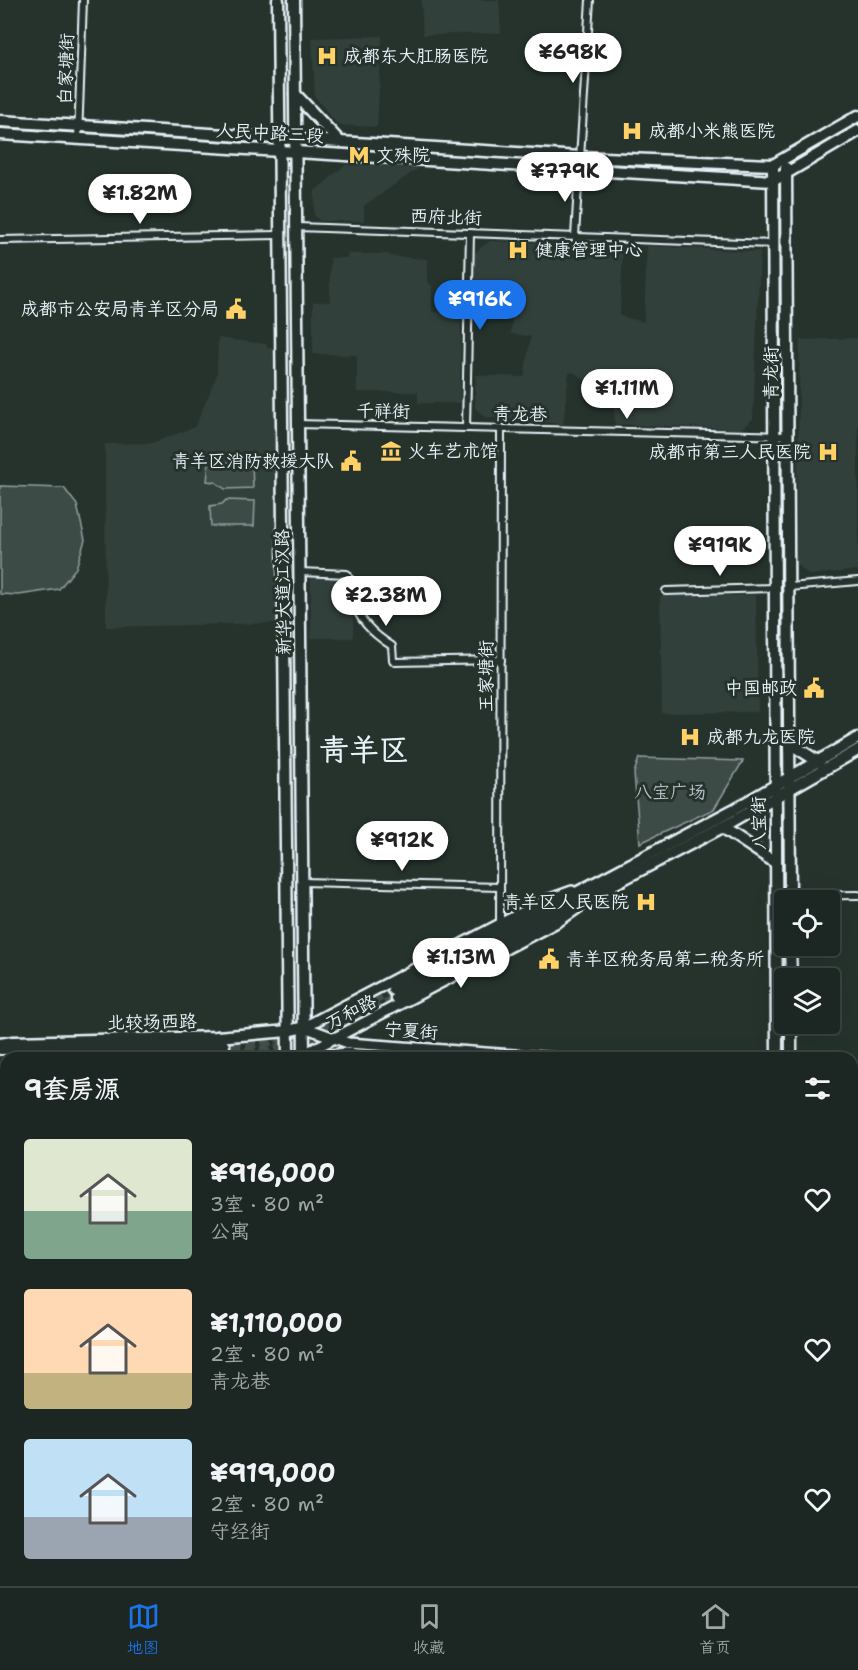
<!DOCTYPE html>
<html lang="zh">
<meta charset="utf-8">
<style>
body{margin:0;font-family:"Shantell Sans","LXGW WenKai TC",sans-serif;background:#29322f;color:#f1f3f6;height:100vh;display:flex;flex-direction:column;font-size:22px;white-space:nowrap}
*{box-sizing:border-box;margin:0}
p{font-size:20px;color:#a0a5a5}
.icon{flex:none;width:33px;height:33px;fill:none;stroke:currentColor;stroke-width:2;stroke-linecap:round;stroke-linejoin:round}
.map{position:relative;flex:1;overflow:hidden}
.panel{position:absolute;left:0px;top:1052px;width:858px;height:536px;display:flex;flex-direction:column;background:#1c2622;border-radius:18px 18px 0 0;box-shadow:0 6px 24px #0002,0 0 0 2px #3a4340}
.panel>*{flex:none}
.tools{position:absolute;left:774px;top:890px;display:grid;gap:12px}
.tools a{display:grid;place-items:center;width:66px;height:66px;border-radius:6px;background:#1c2622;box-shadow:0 6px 24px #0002,0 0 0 2px #3a4340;font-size:30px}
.price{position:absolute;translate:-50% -51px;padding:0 14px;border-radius:21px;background:#fff;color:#222;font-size:20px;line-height:39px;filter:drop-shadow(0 2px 3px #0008)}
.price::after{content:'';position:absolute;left:50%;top:36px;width:18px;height:14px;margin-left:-9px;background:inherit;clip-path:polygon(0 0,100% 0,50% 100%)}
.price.current{background:#1a73e8;color:#fff}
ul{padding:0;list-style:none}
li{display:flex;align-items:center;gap:18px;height:150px;padding:0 24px}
li span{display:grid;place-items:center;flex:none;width:168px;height:120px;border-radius:6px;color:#555}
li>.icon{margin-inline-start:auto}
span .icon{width:72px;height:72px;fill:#fffc;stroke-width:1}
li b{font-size:26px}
h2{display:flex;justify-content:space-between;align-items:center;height:72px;padding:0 24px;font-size:26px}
.dock{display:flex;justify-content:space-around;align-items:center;height:84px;border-top:2px solid #3a4340;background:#1c2622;font-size:16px;color:#a0a5a5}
.dock a{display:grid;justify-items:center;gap:3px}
.dock .current{color:#1a73e8}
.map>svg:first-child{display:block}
.built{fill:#333f3a}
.green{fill:#3e4b47;stroke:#939ea0;stroke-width:1.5}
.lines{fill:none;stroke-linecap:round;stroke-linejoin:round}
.stream{stroke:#98a3a5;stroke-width:2}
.primary-tunnel{stroke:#43504b;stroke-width:10;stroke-dasharray:10 5;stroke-linecap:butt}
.street-casing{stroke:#e8f1f8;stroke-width:10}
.secondary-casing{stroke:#e8f1f8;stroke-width:14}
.primary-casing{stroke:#e8f1f8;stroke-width:15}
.street{stroke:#26332d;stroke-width:6}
.secondary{stroke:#26332d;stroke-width:9}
.primary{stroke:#26332d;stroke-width:10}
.labels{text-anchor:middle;stroke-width:6;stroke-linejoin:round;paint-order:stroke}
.poi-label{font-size:18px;fill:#e8f1f8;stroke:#26332d;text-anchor:start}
.street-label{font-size:18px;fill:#e8f1f8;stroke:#26332d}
.park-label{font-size:18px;fill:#b5bfc3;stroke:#26332d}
.town-label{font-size:30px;font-weight:bold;fill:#e8f1f8;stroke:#26332d}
</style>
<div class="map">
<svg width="858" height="1586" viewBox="0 0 858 1586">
<rect width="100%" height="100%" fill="#26332d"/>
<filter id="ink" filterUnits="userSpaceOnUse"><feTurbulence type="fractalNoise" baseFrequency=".0167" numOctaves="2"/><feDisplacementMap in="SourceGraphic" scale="12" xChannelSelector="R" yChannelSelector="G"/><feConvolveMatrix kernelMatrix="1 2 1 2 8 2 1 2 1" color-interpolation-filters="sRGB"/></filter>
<g filter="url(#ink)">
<g class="built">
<path d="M 421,0 L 499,0 L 501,33 L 423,35 Z"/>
<path d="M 382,36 L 377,127 L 338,125 L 315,97 L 312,38 Z"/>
<path d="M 345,165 L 423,165 L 364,206 L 364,221 L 320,221 L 314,215 L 315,191 Z"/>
<path d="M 490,241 L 623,246 L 620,316 L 644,322 L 647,246 L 760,252 L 753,419 L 741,429 L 615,424 L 614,400 L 575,373 L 569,372 L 563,424 L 486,417 L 475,408 L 476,375 L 524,377 L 531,336 L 511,334 L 513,301 L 474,299 L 474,253 Z"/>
<path d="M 348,254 L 389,254 L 389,256 L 427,259 L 427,281 L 429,282 L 429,284 L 432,285 L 432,312 L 461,312 L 460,403 L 418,403 L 418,392 L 357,392 L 357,355 L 313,354 L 313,302 L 330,302 L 330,258 L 347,258 Z"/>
<path d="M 218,338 L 266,344 L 267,348 L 278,348 L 276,623 L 106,627 L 105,444 L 152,443 L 195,427 L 217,375 Z"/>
<path d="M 858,338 L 858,570 L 809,575 L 796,564 L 800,340 Z"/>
<path d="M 311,576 L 343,577 L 347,579 L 353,607 L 353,638 L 311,638 Z"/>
<path d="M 756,595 L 758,712 L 662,713 L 660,596 Z"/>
<path d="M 852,1086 L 858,1086 L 858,1250 L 852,1251 Z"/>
</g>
<g class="green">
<path d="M 209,462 L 252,463 L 253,488 L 225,489 L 215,482 L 207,481 Z"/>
<path d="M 0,486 L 64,488 L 77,505 L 85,540 L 76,568 L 59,589 L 19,595 L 0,594 Z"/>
<path d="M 226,500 L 255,501 L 254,526 L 211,526 L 210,506 L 222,504 Z"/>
<path d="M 639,758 L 743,761 L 714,809 L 640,843 L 634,773 Z"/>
<path d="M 0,1497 L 6,1502 L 6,1581 L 50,1581 L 46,1586 L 0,1586 Z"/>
</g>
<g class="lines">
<path class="stream" d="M 277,1586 L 278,1581"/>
<g class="primary-tunnel">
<path d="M 231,1045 C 295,1044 338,1019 393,990"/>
<path d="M 215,1052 C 243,1052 272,1052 299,1045 C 333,1036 365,1015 396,998"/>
</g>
<g class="street-casing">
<g id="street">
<path d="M 78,139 L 83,0"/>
<path d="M 580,158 L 590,0"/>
<path d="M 297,227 L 773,244"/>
<path d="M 575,237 L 579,168"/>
<path d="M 0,240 L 280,235"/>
<path d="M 298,424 L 788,436"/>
<path d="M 466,428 L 470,233"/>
<path d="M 300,572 L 347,574 C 352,582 351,593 354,602 C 359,621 376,636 392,646 L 393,660 L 395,662 L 501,660"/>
<path d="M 789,587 L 858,581"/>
<path d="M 666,591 L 775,588"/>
<path d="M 303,882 L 500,887"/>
<path d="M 790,896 L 858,895"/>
<path d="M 500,924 L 501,428"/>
<path d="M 0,1296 L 6,1300"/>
<path d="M 0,1311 L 6,1302"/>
<path d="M 852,1336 L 858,1336"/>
<path d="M 626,1581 L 638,1586"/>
</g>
</g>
<g class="secondary-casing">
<g id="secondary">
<path d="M 304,1027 L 544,901 L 572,891"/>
<path d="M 304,1027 L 348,1043 L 555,1058"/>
<path d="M 304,1054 L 559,921 L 582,905"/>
<path d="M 312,1058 L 345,1053 L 404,1058"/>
<path d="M 852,1069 L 858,1069"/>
<path d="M 852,1080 L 858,1080"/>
<path d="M 0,1475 L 6,1479"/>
<path d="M 852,1553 L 858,1554"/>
<path d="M 852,1560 L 858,1561"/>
<path d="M 154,1581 L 162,1586"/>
</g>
</g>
<g class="primary-casing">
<g id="primary">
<path d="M 278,0 L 288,1058"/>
<path d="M 294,0 L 304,1058"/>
<path d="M 295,94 L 339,141"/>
<path d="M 0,121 L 580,157 L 773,165 L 858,116"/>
<path d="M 0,134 L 773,181 L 858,131"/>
<path d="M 773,165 L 777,1058"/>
<path d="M 786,168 L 790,900"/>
<path d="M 789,743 L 819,762"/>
<path d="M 722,827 L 776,863"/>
<path d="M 790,945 L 791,978"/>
<path d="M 393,990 L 733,810 L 858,738"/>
<path d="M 396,998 L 732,822 L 858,750"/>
<path d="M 791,1023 L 791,1058"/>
<path d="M 217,1037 L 224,1046 L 221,1058"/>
<path d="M 0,1044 L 13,1042 L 217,1037 L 288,1031 L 304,1027"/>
<path d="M 0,1049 L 215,1045"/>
<path d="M 51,1058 L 215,1052"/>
<path d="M 0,1061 L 6,1061"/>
<path d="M 229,1586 L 229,1581"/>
<path d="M 241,1586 L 241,1581"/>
<path d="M 780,1586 L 780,1581"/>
<path d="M 793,1586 L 794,1581"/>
</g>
</g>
<use href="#street" class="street"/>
<use href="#secondary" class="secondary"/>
<use href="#primary" class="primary"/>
</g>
</g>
<defs>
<g id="hospital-bare" transform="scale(1.62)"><path d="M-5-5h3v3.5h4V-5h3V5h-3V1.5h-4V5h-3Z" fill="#ffd166" stroke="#26332d" stroke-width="2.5" paint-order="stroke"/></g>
<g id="metro-bare" transform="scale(1.62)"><path d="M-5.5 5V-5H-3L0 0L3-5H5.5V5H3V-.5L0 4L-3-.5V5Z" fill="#ffd166" stroke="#26332d" stroke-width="2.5" paint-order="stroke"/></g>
<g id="civic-bare" transform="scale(1.62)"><path d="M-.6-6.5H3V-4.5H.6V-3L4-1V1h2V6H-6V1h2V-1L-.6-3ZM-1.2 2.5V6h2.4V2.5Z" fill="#ffd166" stroke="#26332d" stroke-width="2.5" paint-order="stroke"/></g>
<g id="museum-bare" transform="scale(1.62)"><path d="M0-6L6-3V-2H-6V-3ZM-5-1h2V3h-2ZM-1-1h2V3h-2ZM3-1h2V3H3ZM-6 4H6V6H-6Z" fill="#ffd166" stroke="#26332d" stroke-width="2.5" paint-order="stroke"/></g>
</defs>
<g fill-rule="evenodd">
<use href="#hospital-bare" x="327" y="56"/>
<use href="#hospital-bare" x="632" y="131"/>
<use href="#metro-bare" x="359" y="155"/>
<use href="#hospital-bare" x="518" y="250"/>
<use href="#civic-bare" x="236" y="309"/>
<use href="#museum-bare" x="391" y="451"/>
<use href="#hospital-bare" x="828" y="452"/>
<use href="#civic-bare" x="351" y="461"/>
<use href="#civic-bare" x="814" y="688"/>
<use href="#hospital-bare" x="690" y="737"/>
<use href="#hospital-bare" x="646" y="902"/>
<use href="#civic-bare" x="549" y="959"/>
</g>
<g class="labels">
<g class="poi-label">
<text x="344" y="62">成都东大肛肠医院</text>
<text x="649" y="137">成都小米熊医院</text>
<text x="376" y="161">文殊院</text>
<text x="535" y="256">健康管理中心</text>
<text x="219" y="315" text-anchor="end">成都市公安局青羊区分局</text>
<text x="408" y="457">火车艺术馆</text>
<text x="811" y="458" text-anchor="end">成都市第三人民医院</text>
<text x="334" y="467" text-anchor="end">青羊区消防救援大队</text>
<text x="797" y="694" text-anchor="end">中国邮政</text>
<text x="707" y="743">成都九龙医院</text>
<text x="629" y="908" text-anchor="end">青羊区人民医院</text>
<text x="566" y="965">青羊区税务局第二税务所</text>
</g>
<g class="street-label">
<text transform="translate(66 69) rotate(-88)" y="6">白家塘街</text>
<text transform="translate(270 133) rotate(3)" y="6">人民中路三段</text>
<text transform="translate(446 217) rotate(2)" y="6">西府北街</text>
<text transform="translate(771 373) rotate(-90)" y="6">青龙街</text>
<text transform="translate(383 411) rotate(1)" y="6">千祥街</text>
<text transform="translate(520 414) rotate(1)" y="6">青龙巷</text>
<text transform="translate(283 592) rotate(-91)" y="6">新华大道江汉路</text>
<text transform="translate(486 676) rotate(-90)" y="6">王家塘街</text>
<text transform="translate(759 823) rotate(-91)" y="6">八宝街</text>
<text transform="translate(351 1012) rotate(-27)" y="6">万和路</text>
<text transform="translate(152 1022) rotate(-1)" y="6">北较场西路</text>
<text transform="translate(411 1031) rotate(4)" y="6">宁夏街</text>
</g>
<g class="park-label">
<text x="670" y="798">八宝广场</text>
</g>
<g class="town-label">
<text x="364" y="760">青羊区</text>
</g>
</g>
</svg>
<div class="tools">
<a><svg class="icon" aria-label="locate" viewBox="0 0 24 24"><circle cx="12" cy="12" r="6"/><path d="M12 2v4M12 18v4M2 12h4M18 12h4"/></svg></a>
<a><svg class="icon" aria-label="layers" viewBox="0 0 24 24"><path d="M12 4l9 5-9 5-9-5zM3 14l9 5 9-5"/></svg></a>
</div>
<b class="price" style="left:573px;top:84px">¥698K</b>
<b class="price" style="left:565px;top:203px">¥779K</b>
<b class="price" style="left:140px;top:225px">¥1.82M</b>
<b class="price current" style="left:480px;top:331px">¥916K</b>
<b class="price" style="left:627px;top:420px">¥1.11M</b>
<b class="price" style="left:720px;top:577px">¥919K</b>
<b class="price" style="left:386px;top:627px">¥2.38M</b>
<b class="price" style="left:402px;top:872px">¥912K</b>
<b class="price" style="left:461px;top:989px">¥1.13M</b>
<section class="panel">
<h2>9套房源<svg class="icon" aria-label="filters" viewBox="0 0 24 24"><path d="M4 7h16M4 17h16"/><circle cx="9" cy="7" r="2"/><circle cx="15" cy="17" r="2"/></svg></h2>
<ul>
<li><span style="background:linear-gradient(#dfe7d0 60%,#7fa58c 0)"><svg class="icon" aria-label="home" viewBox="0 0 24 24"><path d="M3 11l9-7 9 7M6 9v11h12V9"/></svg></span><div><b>¥916,000</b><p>3室 · 80 m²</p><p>公寓</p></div><svg class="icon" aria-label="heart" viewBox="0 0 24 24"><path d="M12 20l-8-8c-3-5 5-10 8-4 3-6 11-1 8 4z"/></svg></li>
<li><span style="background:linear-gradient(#ffd9b3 70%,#c2b280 0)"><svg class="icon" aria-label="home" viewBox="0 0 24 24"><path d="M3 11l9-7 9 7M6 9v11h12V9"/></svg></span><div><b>¥1,110,000</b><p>2室 · 80 m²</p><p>青龙巷</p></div><svg class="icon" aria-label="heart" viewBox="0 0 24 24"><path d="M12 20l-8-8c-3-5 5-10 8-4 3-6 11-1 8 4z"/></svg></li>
<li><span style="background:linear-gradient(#bfe0f5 65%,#9aa5b1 0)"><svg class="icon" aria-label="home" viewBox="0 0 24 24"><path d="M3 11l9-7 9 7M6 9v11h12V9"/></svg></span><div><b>¥919,000</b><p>2室 · 80 m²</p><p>守经街</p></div><svg class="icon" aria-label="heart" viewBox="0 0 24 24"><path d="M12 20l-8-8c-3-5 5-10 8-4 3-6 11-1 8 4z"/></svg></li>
</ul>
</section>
</div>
<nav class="dock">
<a class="current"><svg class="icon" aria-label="map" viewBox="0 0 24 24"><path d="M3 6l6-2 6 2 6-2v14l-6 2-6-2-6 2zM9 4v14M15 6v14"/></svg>地图</a>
<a><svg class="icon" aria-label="saved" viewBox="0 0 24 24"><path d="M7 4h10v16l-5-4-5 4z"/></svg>收藏</a>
<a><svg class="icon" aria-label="home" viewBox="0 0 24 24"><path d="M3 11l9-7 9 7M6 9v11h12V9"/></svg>首页</a>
</nav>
